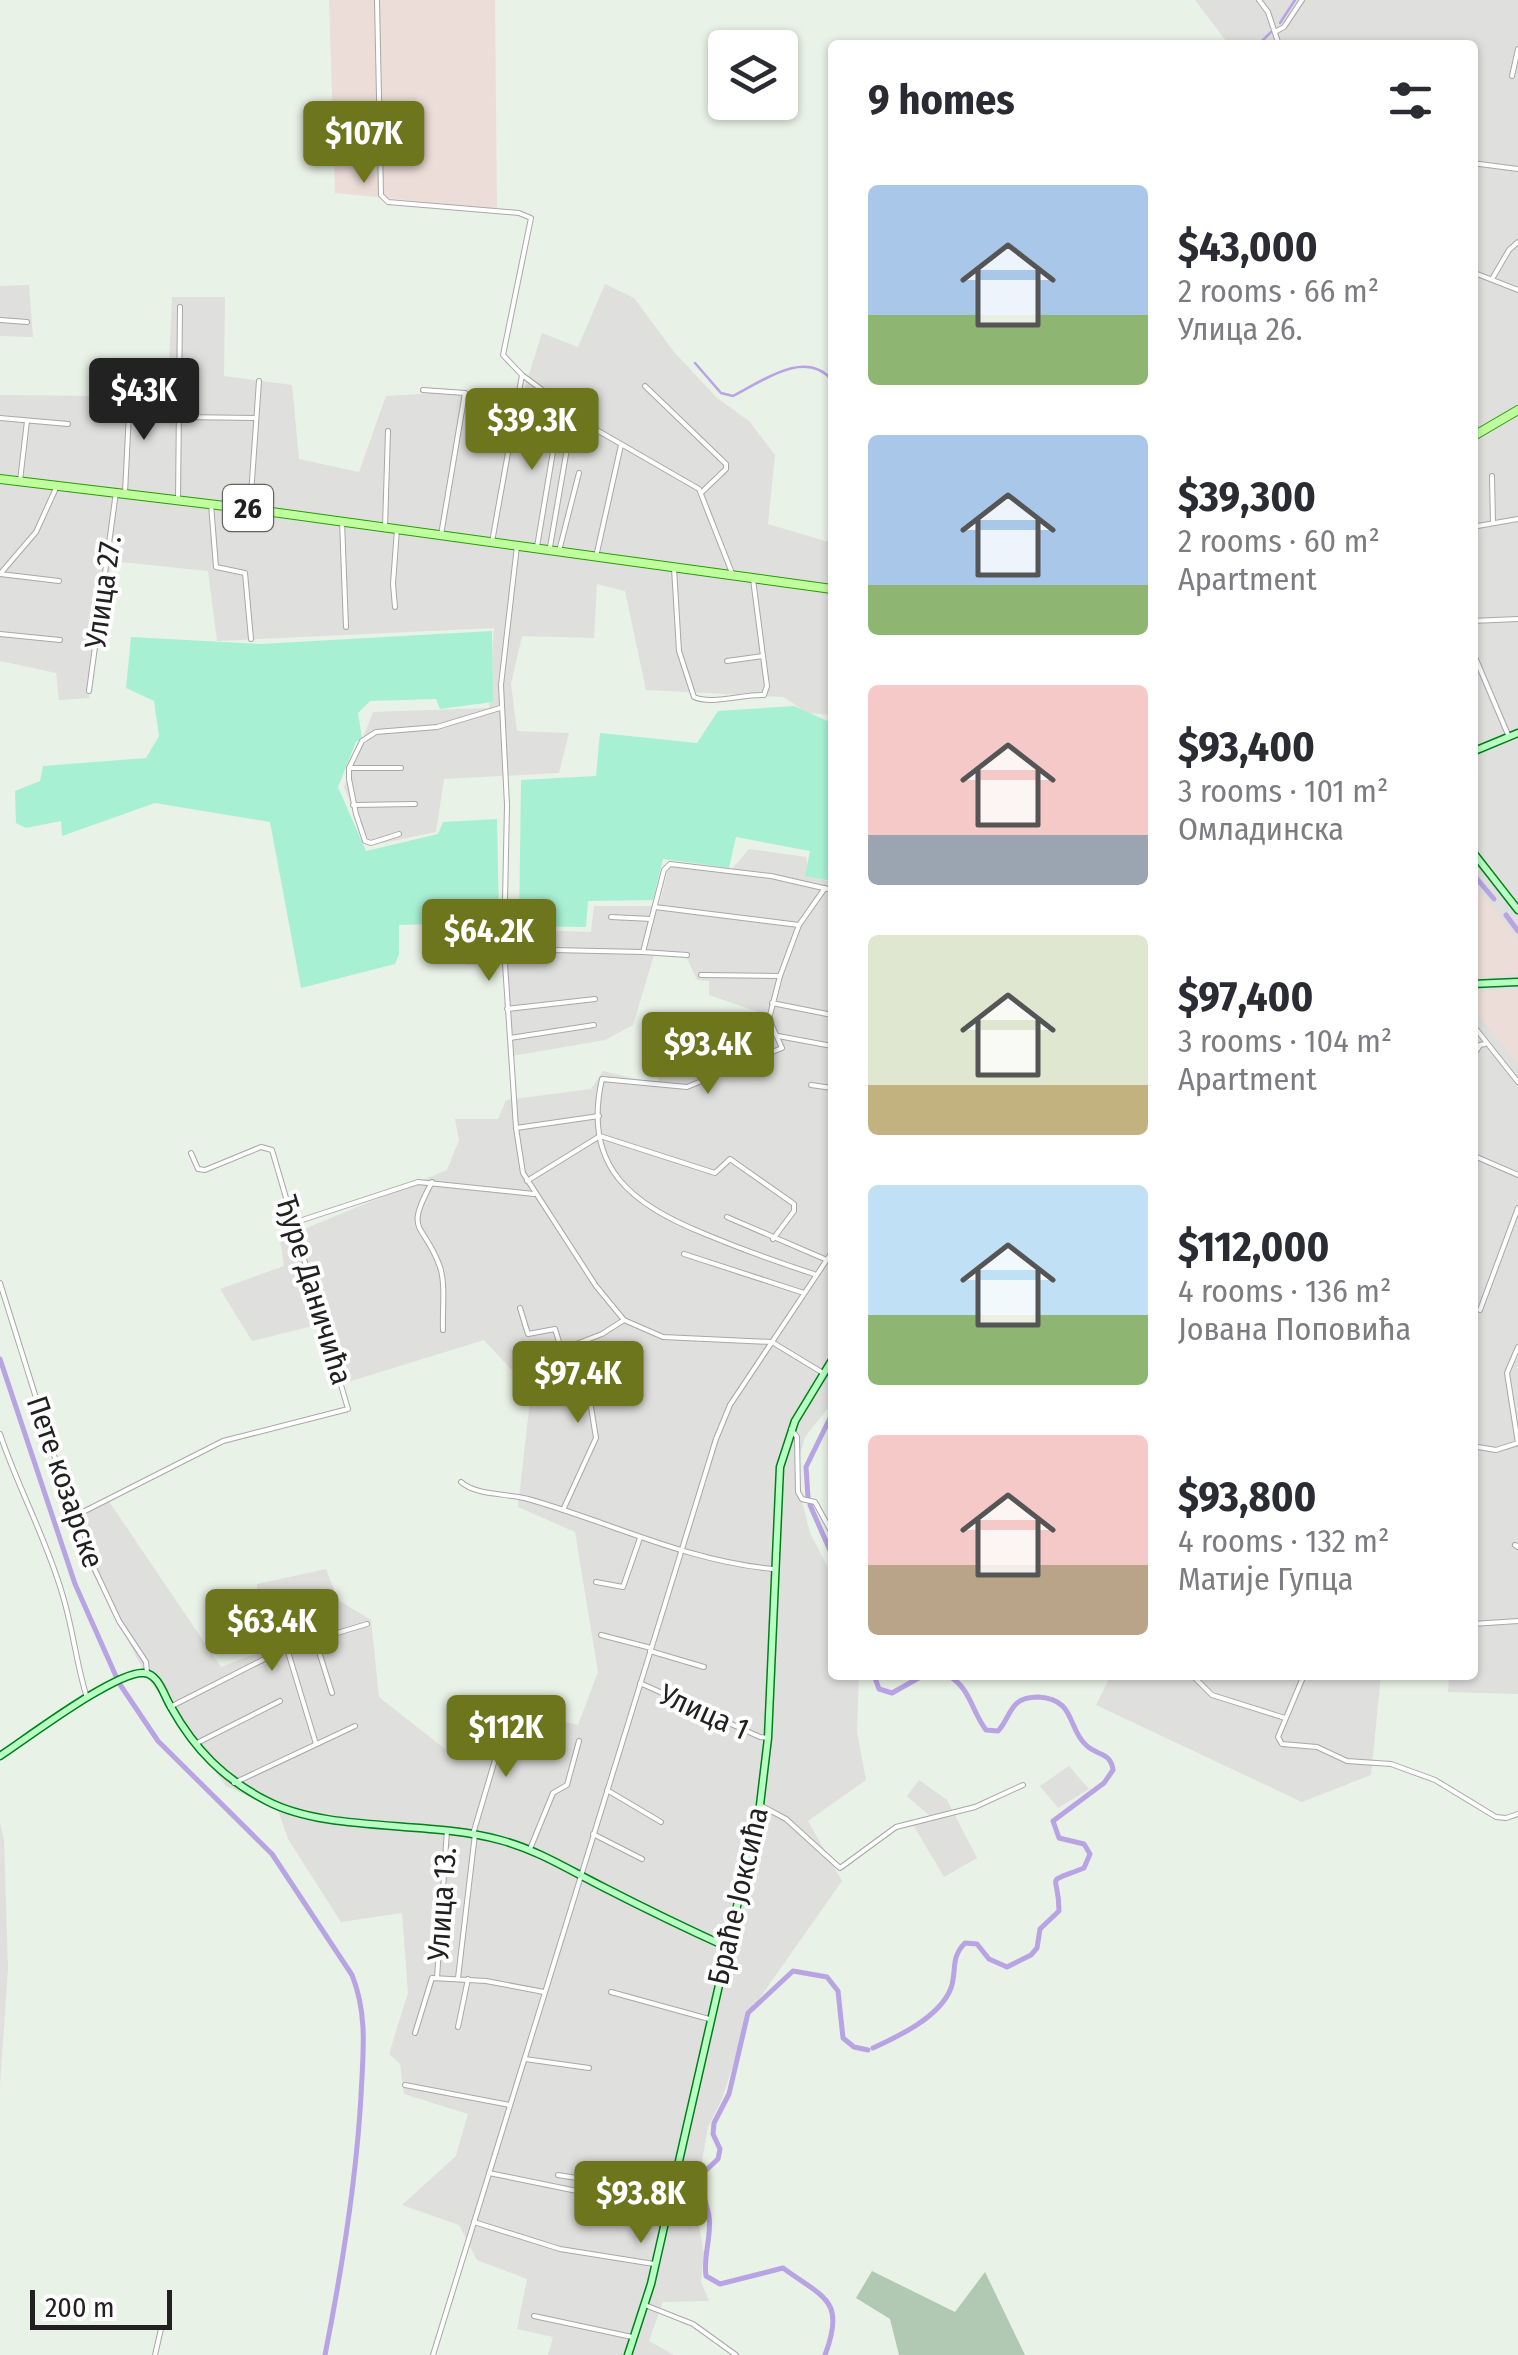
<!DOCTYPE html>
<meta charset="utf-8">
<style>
body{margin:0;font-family:"Fira Sans Condensed",sans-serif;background:#f7f7f7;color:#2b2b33;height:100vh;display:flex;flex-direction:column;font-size:38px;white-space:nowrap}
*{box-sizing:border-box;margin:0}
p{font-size:32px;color:#7c7c81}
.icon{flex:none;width:55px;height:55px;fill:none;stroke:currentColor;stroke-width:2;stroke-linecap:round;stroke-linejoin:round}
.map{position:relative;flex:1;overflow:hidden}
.panel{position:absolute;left:828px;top:40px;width:650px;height:1640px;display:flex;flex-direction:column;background:#fff;border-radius:10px;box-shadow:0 2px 8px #0004}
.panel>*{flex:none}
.buttons{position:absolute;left:708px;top:30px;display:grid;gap:20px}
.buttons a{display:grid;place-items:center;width:90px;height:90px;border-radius:10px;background:#fff;box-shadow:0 2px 8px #0004;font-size:50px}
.scale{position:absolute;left:30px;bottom:25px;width:142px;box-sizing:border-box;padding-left:10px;border:5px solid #212121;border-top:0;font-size:28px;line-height:35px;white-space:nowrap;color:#212121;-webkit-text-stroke:8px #fff;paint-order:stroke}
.price{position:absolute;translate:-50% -85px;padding:0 22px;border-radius:10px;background:#6d761c;color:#fff;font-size:32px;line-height:65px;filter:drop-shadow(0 2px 5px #0008)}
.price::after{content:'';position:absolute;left:50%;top:60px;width:30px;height:22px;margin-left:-15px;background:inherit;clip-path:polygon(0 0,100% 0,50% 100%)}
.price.active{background:#222;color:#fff}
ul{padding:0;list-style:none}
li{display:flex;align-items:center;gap:30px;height:250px;padding:0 40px}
li span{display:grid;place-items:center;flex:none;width:280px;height:200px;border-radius:10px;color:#555}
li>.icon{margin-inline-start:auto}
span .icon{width:120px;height:120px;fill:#fffc;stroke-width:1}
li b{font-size:42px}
h2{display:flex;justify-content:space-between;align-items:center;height:120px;padding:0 40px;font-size:42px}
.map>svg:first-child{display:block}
.residential{fill:#dfdfde}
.industrial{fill:#ecddd8}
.construction{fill:#b1c8b3}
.grass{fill:#a8f0d4}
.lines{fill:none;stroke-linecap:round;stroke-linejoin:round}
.stream{stroke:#b8a3e3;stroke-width:2.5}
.canal{stroke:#b8a3e3;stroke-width:5}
.street-casing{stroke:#a8a8a8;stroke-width:6}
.secondary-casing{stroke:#007f1a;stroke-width:9}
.primary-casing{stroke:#259d00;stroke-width:10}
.street{stroke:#fff;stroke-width:4}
.secondary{stroke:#b7ffc2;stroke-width:6}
.primary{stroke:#bfff9e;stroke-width:8}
.labels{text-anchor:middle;stroke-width:8;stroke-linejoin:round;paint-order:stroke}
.shield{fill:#fff;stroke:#646464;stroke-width:2.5}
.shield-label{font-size:28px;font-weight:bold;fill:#212121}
.street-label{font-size:30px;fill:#212121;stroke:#fff}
</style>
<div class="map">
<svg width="1518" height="2355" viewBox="0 0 1518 2355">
<rect width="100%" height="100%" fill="#e9f2e6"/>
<g class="residential">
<path d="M 1195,0 L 1518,0 L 1518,1694 L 1448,1692 L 1449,1675 L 1472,1675 L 1472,45 L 1229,45 Z"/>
<path d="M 605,284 L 634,298 L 674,352 L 717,398 L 749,421 L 775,455 L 768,524 L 832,543 L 832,715 L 807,713 L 784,697 L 646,690 L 625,591 L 597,584 L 594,638 L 522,636 L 511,684 L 517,731 L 569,733 L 559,773 L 444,779 L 436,832 L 368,846 L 344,787 L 373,712 L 489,708 L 494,628 L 217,641 L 208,571 L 111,561 L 89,698 L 59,700 L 56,673 L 0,661 L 0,395 L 97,396 L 101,370 L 169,366 L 172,297 L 225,297 L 224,376 L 292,385 L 299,459 L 359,472 L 386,396 L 465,391 L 469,408 L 517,413 L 542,333 L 578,347 Z"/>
<path d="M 29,285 L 33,337 L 0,336 L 0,286 Z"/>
<path d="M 749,849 L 806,857 L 809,874 L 832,883 L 832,1403 L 805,1437 L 795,1473 L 810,1533 L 832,1575 L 832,1675 L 859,1675 L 857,1732 L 866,1780 L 808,1821 L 842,1881 L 752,2009 L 721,2101 L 708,2127 L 695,2202 L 704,2254 L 701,2282 L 709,2301 L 663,2302 L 649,2341 L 674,2355 L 548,2355 L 553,2337 L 517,2329 L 527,2279 L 477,2260 L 459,2225 L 402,2205 L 456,2156 L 468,2114 L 404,2094 L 400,2064 L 389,2054 L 408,1993 L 402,1913 L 341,1922 L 288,1839 L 278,1810 L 226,1786 L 148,1679 L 64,1519 L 106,1497 L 221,1667 L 270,1648 L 258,1610 L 257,1584 L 326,1569 L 338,1600 L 371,1620 L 379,1697 L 450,1753 L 474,1752 L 495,1704 L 578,1725 L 598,1672 L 575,1532 L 518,1507 L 531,1391 L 484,1340 L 348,1382 L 329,1322 L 252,1341 L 220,1289 L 284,1266 L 280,1239 L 447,1170 L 459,1140 L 455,1119 L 498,1119 L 506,1100 L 591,1089 L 603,1071 L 657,1084 L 665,1056 L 755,1032 L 761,1013 L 709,995 L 709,981 L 697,980 L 687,958 L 654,955 L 633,1025 L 605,1040 L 512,1056 L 505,964 L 466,965 L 461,928 L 591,932 L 594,906 L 659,906 L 669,866 L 731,870 Z"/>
<path d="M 1111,1675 L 1381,1675 L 1371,1775 L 1302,1802 L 1096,1705 Z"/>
<path d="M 1069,1766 L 1089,1789 L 1058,1808 L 1040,1786 Z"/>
<path d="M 919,1780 L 947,1800 L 977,1858 L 944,1877 L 911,1821 L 930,1816 L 907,1796 Z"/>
<path d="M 0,1823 L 4,1840 L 8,1968 L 0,2085 Z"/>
</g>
<g class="industrial">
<path d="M 329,0 L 495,0 L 497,209 L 335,193 Z"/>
<path d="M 1473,882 L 1518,939 L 1518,974 L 1473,979 Z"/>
<path d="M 1518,989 L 1518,1064 L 1473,1010 L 1472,998 L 1478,992 Z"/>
</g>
<path class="construction" d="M 872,2271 L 955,2312 L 985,2272 L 1025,2355 L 899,2355 L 890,2319 L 856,2298 Z"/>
<g class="grass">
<path d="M 492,631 L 493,702 L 440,709 L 436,699 L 370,701 L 358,713 L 362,738 L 356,742 L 338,787 L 366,851 L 438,834 L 443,822 L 497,819 L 499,922 L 399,925 L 399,954 L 395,964 L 301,988 L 270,822 L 155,803 L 62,836 L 61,821 L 26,828 L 16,823 L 15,791 L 40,781 L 43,766 L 146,758 L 159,736 L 154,701 L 126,688 L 131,637 L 260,644 Z"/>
<path d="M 794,706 L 832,723 L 832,881 L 805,876 L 810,851 L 736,837 L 729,868 L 663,859 L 653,900 L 588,901 L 586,927 L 519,926 L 521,780 L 596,776 L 600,733 L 697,743 L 718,711 Z"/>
</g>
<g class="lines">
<g class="stream">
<path d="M 1280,23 L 1295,0"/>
<path d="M 1258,45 L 1271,32"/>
<path d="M 695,363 L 721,393 L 733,396 C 761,382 805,348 832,380"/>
</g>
<g class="canal">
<path d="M 1472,873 L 1494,899"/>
<path d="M 1506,915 L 1518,931"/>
<path d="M 0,1359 L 75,1584 L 119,1683 L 158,1741 L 272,1854 L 352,1975 C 368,2015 363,2053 361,2096 C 356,2184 342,2269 325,2355"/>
<path d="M 808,1497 L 806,1467 L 832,1414"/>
<path d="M 810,1505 L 832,1555"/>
<path d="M 874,1675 L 879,1689 L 892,1693 L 924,1675"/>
<path d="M 873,2048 C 899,2036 940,2017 951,1988 C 957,1971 950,1958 965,1943 L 977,1944 L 989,1959 L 1007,1967 L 1031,1955 L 1037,1948 L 1040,1929 L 1059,1911 C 1059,1871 1042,1885 1084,1868 L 1090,1854 L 1084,1844 L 1059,1838 L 1053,1821 L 1104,1783 L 1113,1770 C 1111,1752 1097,1756 1086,1745 C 1067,1728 1076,1699 1038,1697 C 1030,1697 1022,1698 1016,1704 C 1008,1712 1006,1723 998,1731 L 986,1730 C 971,1710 971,1689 948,1675"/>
<path d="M 825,2355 C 846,2300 824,2298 783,2268 L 720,2284 L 706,2276 C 703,2255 712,2236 709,2216 C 706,2201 700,2189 702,2174 L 718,2159 L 720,2149 L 713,2134 L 714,2123 L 729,2094 L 748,2013 L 793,1971 L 827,1977 L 838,1991 L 843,2038 L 854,2047 L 868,2050"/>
</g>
<g class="street-casing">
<g id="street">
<path d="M 377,0 L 381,195 L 388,202 L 519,213 L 531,218 L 503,355 L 522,375 L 595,429 L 699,489 L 732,573"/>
<path d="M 1259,0 L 1268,12 L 1279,45"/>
<path d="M 1275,32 L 1284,27 L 1302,0"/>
<path d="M 1472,51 L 1473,51"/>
<path d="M 1512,76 L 1518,49"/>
<path d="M 1472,163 L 1518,169"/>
<path d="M 1472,272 L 1518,290"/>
<path d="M 1492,279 L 1509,250 L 1518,242"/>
<path d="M 0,320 L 27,322"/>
<path d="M 645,386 L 726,464 L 726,469 L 702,492"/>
<path d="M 423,390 L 465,393 L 441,535"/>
<path d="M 180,417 L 255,418"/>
<path d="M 0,418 L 68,424"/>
<path d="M 1492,476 L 1493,523"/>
<path d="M 20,481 L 27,421"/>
<path d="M 125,493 L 130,392"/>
<path d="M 178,500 L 180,307"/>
<path d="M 211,504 L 216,567 L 245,573 L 251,639"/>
<path d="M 250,509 L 259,381"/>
<path d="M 342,521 L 346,627"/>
<path d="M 385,527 L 388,431"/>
<path d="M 1472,527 L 1518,519"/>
<path d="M 492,542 L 522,375"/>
<path d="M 517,546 L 501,685 L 507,805 L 504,949 L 516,1128 L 523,1173 L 596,1286 L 624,1320 L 663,1337 L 772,1342 L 823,1373"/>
<path d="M 537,547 L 561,404"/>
<path d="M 550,547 L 573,414"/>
<path d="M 559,551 L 579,473"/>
<path d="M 596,557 L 621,445"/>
<path d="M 674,568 L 679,651 L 694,697 C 712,705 743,694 764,695 L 767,686 L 763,656"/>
<path d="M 0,574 L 36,532 L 57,486"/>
<path d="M 0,574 L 59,581"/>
<path d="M 395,607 L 393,584 L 397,529"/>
<path d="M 1472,621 L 1518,619"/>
<path d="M 0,634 L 60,640"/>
<path d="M 1472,650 L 1509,737"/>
<path d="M 727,661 L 763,656 L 753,579"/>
<path d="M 89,691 L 116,492"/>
<path d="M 349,768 L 401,768"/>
<path d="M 353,805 L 415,804"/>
<path d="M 399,834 L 371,843 L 365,841 L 356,814 L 349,779 L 349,768 L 362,741 L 376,732 L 437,727 L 500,708"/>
<path d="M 655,907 L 799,925"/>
<path d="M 611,917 L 651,919"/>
<path d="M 504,949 L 643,952 L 664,870 L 670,864 L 771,876 L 832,890"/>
<path d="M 643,952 L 687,955"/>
<path d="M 701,975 L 780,976 L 769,1019 L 782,1048 L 687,1087 L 602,1079 C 582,1167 631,1204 705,1234 C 741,1249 777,1262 814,1274"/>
<path d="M 780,976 L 799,925 L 825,888"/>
<path d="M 772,1003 L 832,1015"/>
<path d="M 507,1009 L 595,999"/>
<path d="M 1472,1024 L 1518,1082"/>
<path d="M 778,1036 L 832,1046"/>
<path d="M 510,1038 L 594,1025"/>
<path d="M 701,1050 L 772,1028"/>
<path d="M 1472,1058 L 1480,1045 L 1485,1044"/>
<path d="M 811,1085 L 832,1088"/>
<path d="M 516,1128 L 599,1116"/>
<path d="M 1472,1155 L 1518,1175"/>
<path d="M 527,1181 L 600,1136 L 715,1173 L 730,1159 L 794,1204 L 794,1211 L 773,1239"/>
<path d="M 432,1182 C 403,1235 424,1221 440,1267 C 446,1285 442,1311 443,1330"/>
<path d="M 727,1217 L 827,1260"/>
<path d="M 293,1223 L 418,1182 L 534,1194"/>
<path d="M 684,1254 L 804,1293"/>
<path d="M 0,1283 L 80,1538 L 119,1621 L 146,1662 L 147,1673"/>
<path d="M 520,1308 L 528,1334 L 555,1329 L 560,1345 L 565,1349 L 590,1401 L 596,1438 L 563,1510"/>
<path d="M 1480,1310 L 1518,1208"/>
<path d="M 566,1348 L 602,1334 L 624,1320"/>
<path d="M 791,1429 L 797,1437 L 798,1492 L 802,1499 L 815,1502 L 832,1533"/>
<path d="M 0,1434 C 18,1488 46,1538 62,1593 C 73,1628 76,1663 87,1698"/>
<path d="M 1518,1443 L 1507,1373 L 1518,1347"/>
<path d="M 1472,1446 L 1496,1450 L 1518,1443"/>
<path d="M 461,1482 C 477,1496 507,1493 528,1499 C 610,1522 686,1561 773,1569"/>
<path d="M 73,1517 L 223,1441 L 348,1409 L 272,1150 L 261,1147 L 205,1170 L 198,1169 L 191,1153"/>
<path d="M 1515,1545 L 1518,1547"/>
<path d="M 596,1582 L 623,1587 L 640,1538"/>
<path d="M 275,1609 L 316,1744"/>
<path d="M 1472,1624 L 1518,1621"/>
<path d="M 601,1635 L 651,1648"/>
<path d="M 315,1639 L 332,1693"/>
<path d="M 650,1651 L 704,1667"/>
<path d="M 1192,1675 L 1212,1695 L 1285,1718"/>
<path d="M 1304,1675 L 1278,1737 L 1282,1744 L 1317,1747 L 1347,1761 L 1391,1764 L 1435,1780 L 1496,1817 L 1506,1818 L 1518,1814"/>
<path d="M 640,1683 L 760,1737 L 768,1738"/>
<path d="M 170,1707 L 284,1649 L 367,1624"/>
<path d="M 195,1744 L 280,1701"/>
<path d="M 234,1783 L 355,1726"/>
<path d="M 607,1790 L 661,1822"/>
<path d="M 760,1805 L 786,1819 L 840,1868 L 896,1827 L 975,1807 L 1023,1785"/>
<path d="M 473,1834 L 508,1716"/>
<path d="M 593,1834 L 642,1859"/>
<path d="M 530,1849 L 553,1793 L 567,1785 L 579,1741"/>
<path d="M 437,1978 L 447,1830"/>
<path d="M 458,1978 L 475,1834"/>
<path d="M 611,1992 L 709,2019"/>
<path d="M 458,2027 L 468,1979"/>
<path d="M 415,2033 L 432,1978 L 486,1981 L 544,1992"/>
<path d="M 525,2059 L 589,2068"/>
<path d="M 405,2085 L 510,2105"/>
<path d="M 489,2173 L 665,2209"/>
<path d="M 558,2175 L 670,2193"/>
<path d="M 474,2222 L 560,2249 L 654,2264"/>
<path d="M 645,2305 L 693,2324 L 736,2355"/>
<path d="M 534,2316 L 632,2337"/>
<path d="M 155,2355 L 161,2329"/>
<path d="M 433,2355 L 716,1439 L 730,1405 L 832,1252"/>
</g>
</g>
<g class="secondary-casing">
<g id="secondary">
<path d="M 1472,752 L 1518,733"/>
<path d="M 1472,851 L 1518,910"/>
<path d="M 1472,984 L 1518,982"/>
<path d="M 0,1756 C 26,1739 117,1670 144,1673 C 159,1674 164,1696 171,1707 C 195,1750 224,1779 267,1801 C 328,1833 429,1820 500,1840 C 538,1850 569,1870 603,1887 C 644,1908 685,1928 727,1947"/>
<path d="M 628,2355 L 651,2284 L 760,1805 L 768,1738 L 780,1467 L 795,1421 L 832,1360"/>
</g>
</g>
<g class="primary-casing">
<g id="primary">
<path d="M 1472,437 L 1518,410"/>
<path d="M 0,479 L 250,509 L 832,589"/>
</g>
</g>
<use href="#street" class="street"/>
<use href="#secondary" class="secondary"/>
<use href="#primary" class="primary"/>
</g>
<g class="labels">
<rect class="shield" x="223" y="485" width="50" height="46" rx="8"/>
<g class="shield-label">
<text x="248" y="518">26</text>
</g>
<g class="street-label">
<text transform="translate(103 592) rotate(-82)" y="10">Улица 27.</text>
<text transform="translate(314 1290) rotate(73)" y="10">Ђуре Даничића</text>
<text transform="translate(65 1482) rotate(71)" y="10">Пете козарске</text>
<text transform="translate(704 1712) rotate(24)" y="10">Улица 1</text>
<text transform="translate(738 1896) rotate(-77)" y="10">Браће Јоксића</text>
<text transform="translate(442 1904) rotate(-86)" y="10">Улица 13.</text>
</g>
</g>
</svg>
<div class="buttons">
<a><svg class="icon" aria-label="layers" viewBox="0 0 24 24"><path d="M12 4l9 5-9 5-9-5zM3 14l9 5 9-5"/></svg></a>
</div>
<div class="scale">200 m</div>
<b class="price" style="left:364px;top:186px">$107K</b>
<b class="price active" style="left:144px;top:443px">$43K</b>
<b class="price" style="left:532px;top:473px">$39.3K</b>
<b class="price" style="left:489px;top:984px">$64.2K</b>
<b class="price" style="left:708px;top:1097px">$93.4K</b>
<b class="price" style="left:578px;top:1426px">$97.4K</b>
<b class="price" style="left:272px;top:1674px">$63.4K</b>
<b class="price" style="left:506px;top:1780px">$112K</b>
<b class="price" style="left:641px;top:2246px">$93.8K</b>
<section class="panel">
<h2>9 homes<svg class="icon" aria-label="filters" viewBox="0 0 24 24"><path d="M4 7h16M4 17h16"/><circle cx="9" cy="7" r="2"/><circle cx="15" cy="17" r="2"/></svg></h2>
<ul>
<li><span style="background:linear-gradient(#a9c7e8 65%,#8fb573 0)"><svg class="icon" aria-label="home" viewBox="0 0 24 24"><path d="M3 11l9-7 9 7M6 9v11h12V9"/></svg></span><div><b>$43,000</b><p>2 rooms · 66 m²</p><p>Улица 26.</p></div></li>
<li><span style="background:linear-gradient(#a9c7e8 75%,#8fb573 0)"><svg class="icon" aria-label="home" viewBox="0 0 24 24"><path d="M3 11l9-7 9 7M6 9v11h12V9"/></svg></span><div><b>$39,300</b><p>2 rooms · 60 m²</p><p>Apartment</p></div></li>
<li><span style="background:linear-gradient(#f6c9c9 75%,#9aa5b1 0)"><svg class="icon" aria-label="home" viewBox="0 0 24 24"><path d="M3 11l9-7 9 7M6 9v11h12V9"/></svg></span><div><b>$93,400</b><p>3 rooms · 101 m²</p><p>Омладинска</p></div></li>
<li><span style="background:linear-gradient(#dfe7d0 75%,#c2b280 0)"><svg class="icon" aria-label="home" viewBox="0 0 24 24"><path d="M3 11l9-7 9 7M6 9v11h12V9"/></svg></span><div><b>$97,400</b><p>3 rooms · 104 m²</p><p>Apartment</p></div></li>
<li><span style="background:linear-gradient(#bfe0f5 65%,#8fb573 0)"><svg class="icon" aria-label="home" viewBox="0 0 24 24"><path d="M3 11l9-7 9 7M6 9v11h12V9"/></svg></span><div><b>$112,000</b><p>4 rooms · 136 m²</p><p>Јована Поповића</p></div></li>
<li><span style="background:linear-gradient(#f6c9c9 65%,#b9a48a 0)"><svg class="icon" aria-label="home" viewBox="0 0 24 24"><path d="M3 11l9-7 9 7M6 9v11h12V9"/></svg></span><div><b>$93,800</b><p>4 rooms · 132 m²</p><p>Матије Гупца</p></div></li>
</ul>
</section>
</div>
